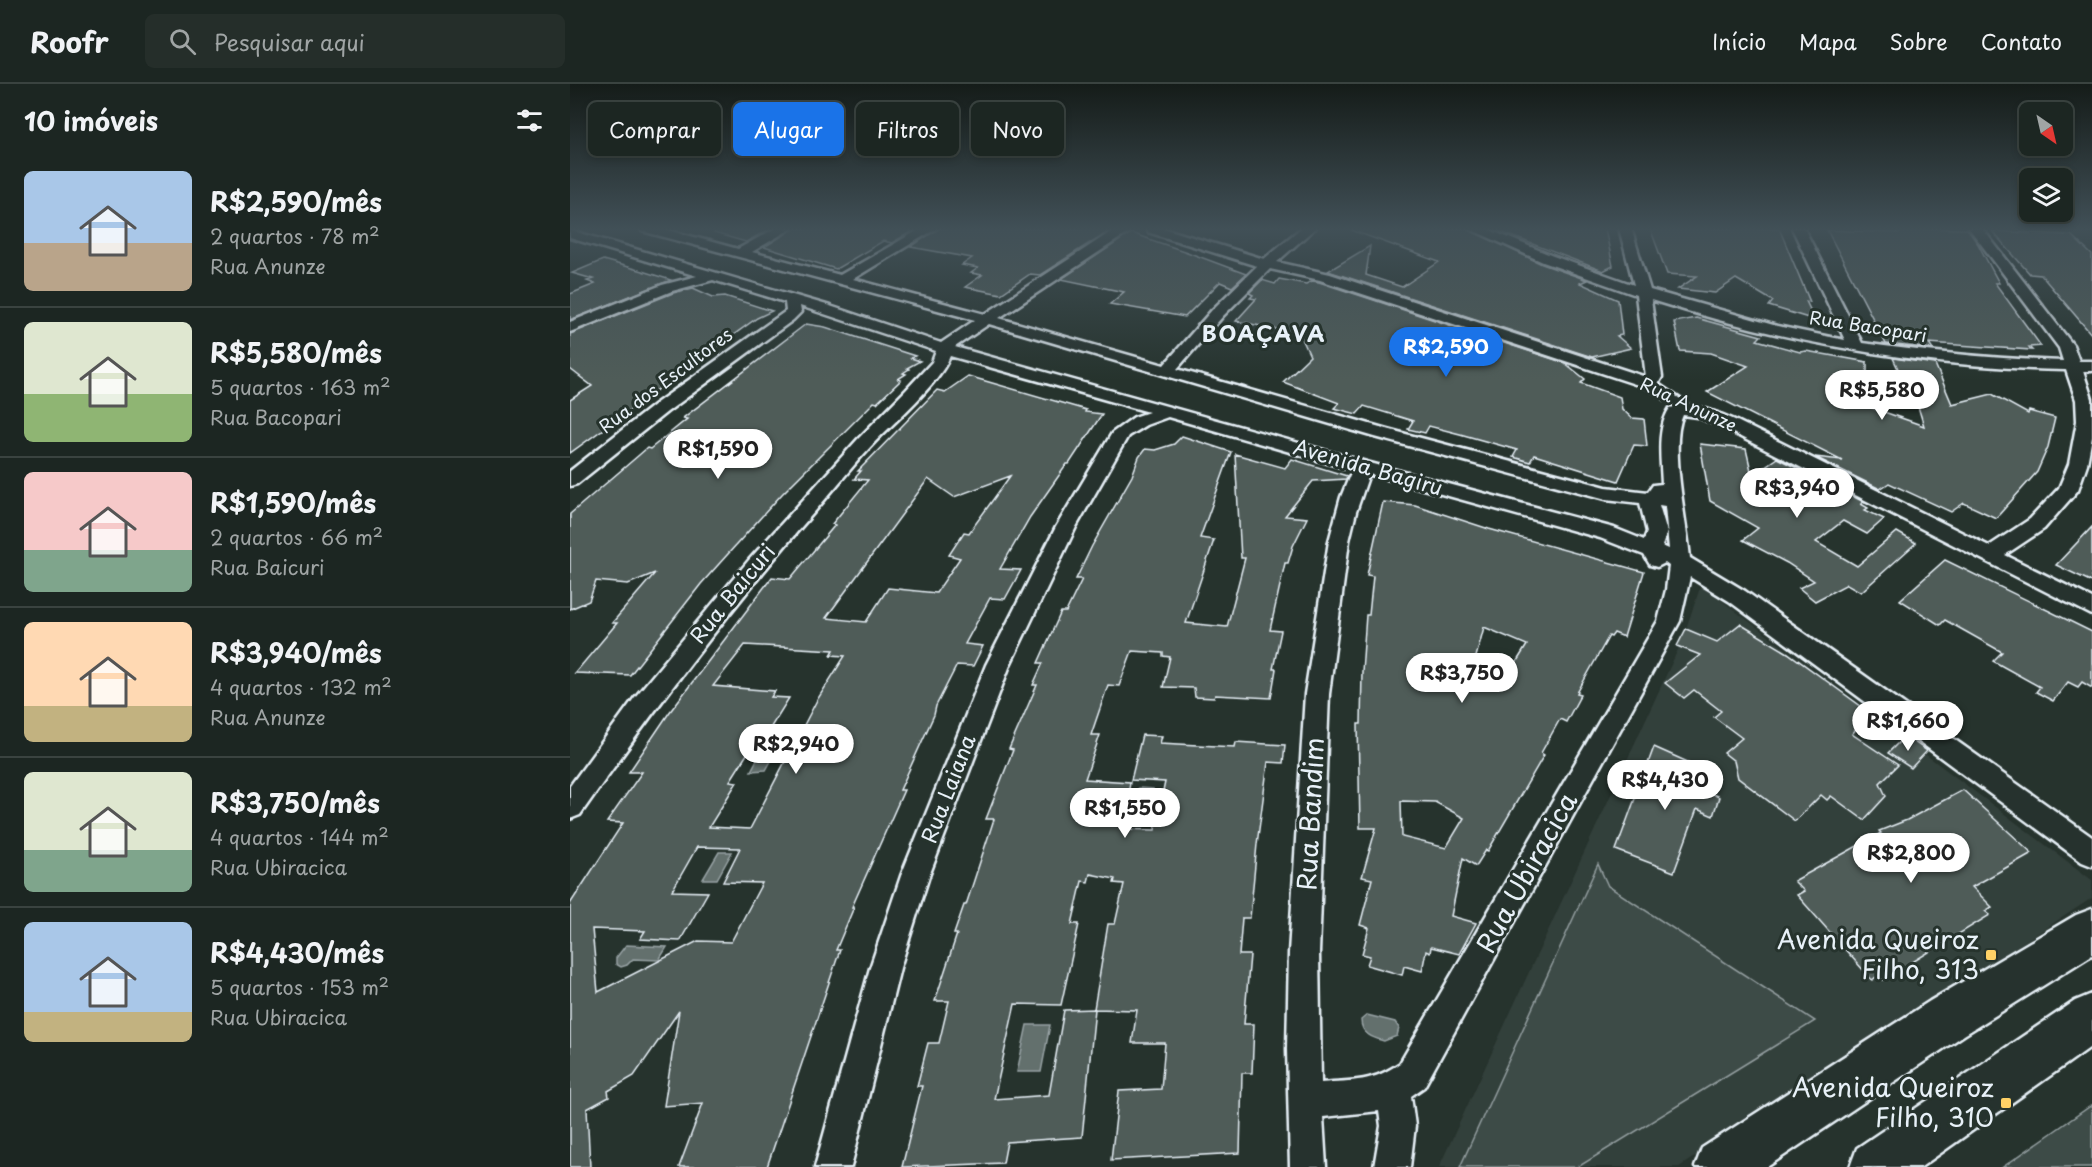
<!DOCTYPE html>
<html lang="pt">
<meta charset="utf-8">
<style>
body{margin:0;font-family:"Playpen Sans",sans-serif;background:#252e2a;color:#f1f3f6;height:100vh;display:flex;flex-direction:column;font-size:22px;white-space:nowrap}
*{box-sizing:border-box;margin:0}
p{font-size:20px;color:#a0a5a5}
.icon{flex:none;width:33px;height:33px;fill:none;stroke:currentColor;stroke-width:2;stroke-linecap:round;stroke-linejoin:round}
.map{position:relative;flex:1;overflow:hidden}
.details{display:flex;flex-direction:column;background:#1c2622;width:570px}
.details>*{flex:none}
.banner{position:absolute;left:18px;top:18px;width:570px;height:54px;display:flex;gap:12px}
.needle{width:39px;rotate:146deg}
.fabs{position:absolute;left:1449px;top:18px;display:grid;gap:12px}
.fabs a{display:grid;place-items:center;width:54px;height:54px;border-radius:9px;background:#1c2622;box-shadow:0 3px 9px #0003,0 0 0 2px #3a4340;font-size:30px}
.price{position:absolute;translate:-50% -51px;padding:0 14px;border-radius:21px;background:#fff;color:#222;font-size:20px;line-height:39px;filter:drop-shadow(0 2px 3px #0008)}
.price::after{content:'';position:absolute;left:50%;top:36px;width:18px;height:14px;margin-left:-9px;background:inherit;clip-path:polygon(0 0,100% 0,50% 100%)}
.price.on{background:#1a73e8;color:#fff}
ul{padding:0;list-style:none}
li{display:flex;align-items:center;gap:18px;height:150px;padding:0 24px}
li+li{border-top:2px solid #3a4340}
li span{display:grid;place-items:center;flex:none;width:168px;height:120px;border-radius:9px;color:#555}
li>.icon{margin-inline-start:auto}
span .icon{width:72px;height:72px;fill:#fffc;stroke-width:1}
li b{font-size:26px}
h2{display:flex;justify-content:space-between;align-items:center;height:72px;padding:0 24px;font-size:26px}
.pill{padding:0 21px;border-radius:9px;background:#1c2622;box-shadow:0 3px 9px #0003,0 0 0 2px #3a4340;font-size:21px;line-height:54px}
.pill.on{background:#1a73e8;color:#fff}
header{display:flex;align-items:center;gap:36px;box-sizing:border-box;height:84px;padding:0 30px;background:#1c2622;border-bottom:2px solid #3a4340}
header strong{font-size:28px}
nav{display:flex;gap:33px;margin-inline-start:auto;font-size:21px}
.search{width:420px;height:54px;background:#252e2a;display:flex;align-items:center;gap:15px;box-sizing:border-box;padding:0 21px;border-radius:9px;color:#a0a5a5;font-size:22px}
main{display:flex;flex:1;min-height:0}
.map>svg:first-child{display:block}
.built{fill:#333f3a}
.green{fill:#3e4b47;stroke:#939ea0;stroke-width:1.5}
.water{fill:#636f6d;stroke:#98a3a5;stroke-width:1.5}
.building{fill:#505c59;stroke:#e8f1f8;stroke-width:1.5;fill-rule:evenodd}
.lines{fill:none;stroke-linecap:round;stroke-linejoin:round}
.pedestrian-casing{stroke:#e8f1f8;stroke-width:5}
.minor-casing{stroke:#e8f1f8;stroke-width:5}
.primary-casing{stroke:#e8f1f8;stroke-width:5}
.pedestrian{fill:#26332d;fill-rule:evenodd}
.minor{fill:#26332d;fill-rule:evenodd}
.primary{fill:#26332d;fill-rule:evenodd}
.poi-dot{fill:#ffd166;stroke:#26332d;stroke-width:2}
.labels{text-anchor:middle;stroke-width:6;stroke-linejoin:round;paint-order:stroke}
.far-street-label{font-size:18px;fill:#e8f1f8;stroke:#26332d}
.street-label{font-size:21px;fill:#e8f1f8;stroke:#26332d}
.far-district-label{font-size:22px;font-weight:bold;letter-spacing:1.5px;fill:#e8f1f8;stroke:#26332d}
.near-street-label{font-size:26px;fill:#e8f1f8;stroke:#26332d}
.near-poi-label{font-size:26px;fill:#e8f1f8;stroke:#26332d;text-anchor:end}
</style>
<header>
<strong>Roofr</strong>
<div class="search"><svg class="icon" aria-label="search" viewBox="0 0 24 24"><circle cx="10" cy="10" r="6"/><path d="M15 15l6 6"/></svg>Pesquisar aqui</div>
<nav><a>Início</a><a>Mapa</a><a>Sobre</a><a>Contato</a></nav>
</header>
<main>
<section class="details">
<h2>10 imóveis<svg class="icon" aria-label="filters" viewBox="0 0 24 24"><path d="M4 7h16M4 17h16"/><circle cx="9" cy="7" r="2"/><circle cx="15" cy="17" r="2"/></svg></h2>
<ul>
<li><span style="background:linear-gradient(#a9c7e8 60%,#b9a48a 0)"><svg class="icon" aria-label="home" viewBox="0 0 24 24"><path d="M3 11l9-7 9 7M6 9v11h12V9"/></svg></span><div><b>R$2,590/mês</b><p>2 quartos · 78 m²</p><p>Rua Anunze</p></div></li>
<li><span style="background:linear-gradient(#dfe7d0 60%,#8fb573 0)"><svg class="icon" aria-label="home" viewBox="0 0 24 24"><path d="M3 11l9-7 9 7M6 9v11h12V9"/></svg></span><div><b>R$5,580/mês</b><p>5 quartos · 163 m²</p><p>Rua Bacopari</p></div></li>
<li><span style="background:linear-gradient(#f6c9c9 65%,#7fa58c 0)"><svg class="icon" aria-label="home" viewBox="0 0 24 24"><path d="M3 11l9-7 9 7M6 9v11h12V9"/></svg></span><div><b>R$1,590/mês</b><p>2 quartos · 66 m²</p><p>Rua Baicuri</p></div></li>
<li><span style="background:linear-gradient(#ffd9b3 70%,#c2b280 0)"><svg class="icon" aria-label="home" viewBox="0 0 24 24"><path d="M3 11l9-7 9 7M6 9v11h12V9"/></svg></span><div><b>R$3,940/mês</b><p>4 quartos · 132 m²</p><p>Rua Anunze</p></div></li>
<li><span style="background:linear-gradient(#dfe7d0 65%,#7fa58c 0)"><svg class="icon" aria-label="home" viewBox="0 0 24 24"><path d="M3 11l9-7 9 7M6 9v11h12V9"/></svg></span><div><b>R$3,750/mês</b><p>4 quartos · 144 m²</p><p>Rua Ubiracica</p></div></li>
<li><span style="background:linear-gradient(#a9c7e8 75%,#c2b280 0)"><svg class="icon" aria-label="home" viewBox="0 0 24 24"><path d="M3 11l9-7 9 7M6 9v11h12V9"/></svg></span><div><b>R$4,430/mês</b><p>5 quartos · 153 m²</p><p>Rua Ubiracica</p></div></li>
</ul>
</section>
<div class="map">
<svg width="1522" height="1083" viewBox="0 0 1522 1083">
<rect width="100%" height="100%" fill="#26332d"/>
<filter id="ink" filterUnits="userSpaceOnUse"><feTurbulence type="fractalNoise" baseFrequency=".0167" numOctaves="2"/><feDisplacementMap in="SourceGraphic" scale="12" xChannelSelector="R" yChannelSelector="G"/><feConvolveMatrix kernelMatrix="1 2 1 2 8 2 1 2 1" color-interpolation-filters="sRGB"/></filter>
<g filter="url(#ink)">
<path class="built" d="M 1131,501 L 1522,796 L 1522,814 L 1109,1083 L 869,1083 L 1111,559 Z"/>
<g class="green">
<path d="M 1028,780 L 1038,802 L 1245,937 L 1008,1083 L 890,1083 Z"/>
<path d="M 1522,1021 L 1522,1083 L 1433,1083 Z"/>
</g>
<g class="water">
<path d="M 194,662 L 209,663 L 196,686 L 181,687 Z"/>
<path d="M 568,704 L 583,705 L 577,729 L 562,728 Z"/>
<path d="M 149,768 L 162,768 L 147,795 L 133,795 Z"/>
<path d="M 56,861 L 97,863 L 89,876 L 63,875 L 57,881 L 51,883 L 46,880 L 46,874 Z"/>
<path d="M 797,931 L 825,938 L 829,944 L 827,952 L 814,957 C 803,954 791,950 791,936 Z"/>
<path d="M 457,941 L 480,941 L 471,988 L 447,988 Z"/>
</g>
<g class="building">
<path d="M 145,144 L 201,144 L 176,158 L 144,149 Z"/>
<path d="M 224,144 L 347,144 L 322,159 L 313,157 L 266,185 L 194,163 Z"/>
<path d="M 369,144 L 543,144 L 470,191 L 460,190 L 431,210 L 395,203 L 412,191 L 401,189 L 408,184 L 392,181 L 402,174 L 341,163 Z"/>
<path d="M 781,144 L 896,144 L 972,180 L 1017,196 L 1010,199 L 1048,216 L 1052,251 L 1047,252 L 1061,264 L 1022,273 L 758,187 L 800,162 L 796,191 L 832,203 L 869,178 L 781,146 Z"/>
<path d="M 921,144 L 1035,144 L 1043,182 L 1033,187 Z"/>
<path d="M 1080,144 L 1209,144 L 1240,218 L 1236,217 L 1245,236 L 1199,222 L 1203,217 L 1166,195 L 1145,209 L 1108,205 L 1127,192 L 1097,190 Z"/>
<path d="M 1326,144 L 1397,145 L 1408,160 L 1429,199 L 1425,199 L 1471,262 L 1459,263 L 1462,266 L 1359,259 L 1363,265 L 1316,260 L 1257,146 L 1330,149 Z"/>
<path d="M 1422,147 L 1501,151 L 1522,171 L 1522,251 L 1471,191 L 1460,190 Z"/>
<path d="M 561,149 L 617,168 L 676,190 L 662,203 L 650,198 L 615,233 L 540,220 L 554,208 L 491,195 Z"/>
<path d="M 33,176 L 72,187 L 101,196 L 0,236 L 0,210 L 25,200 L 17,197 L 23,195 L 2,189 Z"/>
<path d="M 709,195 L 736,200 L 742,197 L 749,198 L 995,279 L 1015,295 L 1011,299 L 1050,313 L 1052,325 L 1062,334 L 1074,335 L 1077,362 L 1064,361 L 1048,397 L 964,371 L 960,378 L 943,373 L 947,366 L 890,350 L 859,342 L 855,349 L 838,345 L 843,337 L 794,322 L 787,330 L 764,324 L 769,319 L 713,298 L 740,272 L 730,250 L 666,237 L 686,215 L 680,214 L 683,211 L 679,209 L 692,196 L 705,200 Z"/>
<path d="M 123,204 L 143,213 L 155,212 L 202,227 L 187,234 L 0,369 L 0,316 L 22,302 L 0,285 L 0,250 L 103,209 Z"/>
<path d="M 1126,234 L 1191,252 L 1187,256 L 1230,268 L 1236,267 L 1297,278 L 1297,305 L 1280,316 L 1354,342 L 1338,290 L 1330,289 L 1323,274 L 1365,280 L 1382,320 L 1422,310 L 1458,330 L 1459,327 L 1485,334 L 1478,363 L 1467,388 L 1426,434 L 1394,419 L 1381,428 L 1319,399 L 1310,405 L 1245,373 L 1272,376 L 1137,308 L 1178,282 L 1141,269 L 1110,267 L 1104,238 Z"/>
<path d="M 236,240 L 255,243 L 345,272 L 341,274 L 350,277 L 337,284 L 339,285 L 333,289 L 336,290 L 328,295 L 331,296 L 307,319 L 304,318 L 212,410 L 131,500 L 60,591 L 5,589 L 47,539 L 42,539 L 85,489 L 58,500 L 26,497 L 19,517 L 0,525 L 0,430 L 69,371 L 77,364 L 80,365 L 117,335 L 113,334 Z"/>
<path d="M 398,292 L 516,326 L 515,328 L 532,330 L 499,380 L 497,380 L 460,433 L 430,485 L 451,486 L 435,515 L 420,514 L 395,560 L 413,562 L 403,582 L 387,581 L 366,622 L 364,631 L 330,706 L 334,706 L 282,823 L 284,823 L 266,866 L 270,866 L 197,1083 L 109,1083 L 133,1019 L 94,1022 L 109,927 L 64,992 L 38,1007 L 39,1013 L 17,1025 L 20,1083 L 0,1083 L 0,820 L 53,739 L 37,738 L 72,688 L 59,688 L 99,629 L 202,493 L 220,495 L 265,441 L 262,440 L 298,396 L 284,395 L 291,387 L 288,387 L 367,306 L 375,308 ZM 440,392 L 399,449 L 394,448 L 379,471 L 390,474 L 366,509 L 318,504 L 296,538 L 256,534 L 358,395 L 384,413 ZM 175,561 L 264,566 L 261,571 L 275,572 L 247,616 L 180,745 L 139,743 L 167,698 L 160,697 L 184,659 L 191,659 L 219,614 L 201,613 L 205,607 L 143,602 ZM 127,763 L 170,764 L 153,798 L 192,799 L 161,858 L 128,857 L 28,908 L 22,845 L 75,847 L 70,855 L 110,857 L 138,808 L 102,807 Z"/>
<path d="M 612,352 L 661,368 L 630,454 L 644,456 L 616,539 L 657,543 L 675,474 L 671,474 L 665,370 L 715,384 L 722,375 L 777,392 L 776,395 L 743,397 L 715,432 L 737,434 L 723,462 L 718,479 L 715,479 L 700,546 L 711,547 L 703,585 L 706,585 L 701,614 L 645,611 L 644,614 L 625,613 L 624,604 L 593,603 L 600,573 L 593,572 L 593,569 L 562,567 L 549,602 L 538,601 L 521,651 L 530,651 L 515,695 L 560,698 L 553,745 L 585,746 L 595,698 L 561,696 L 572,651 L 592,652 L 590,659 L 665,663 L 666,658 L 715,661 L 713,679 L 698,678 L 687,760 L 680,834 L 672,834 L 669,871 L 680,871 L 674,940 L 684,940 L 682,989 L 672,989 L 670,1069 L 541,1076 L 549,1007 L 591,1005 L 595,959 L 562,959 L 567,926 L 524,925 L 538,840 L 545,840 L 554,800 L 544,799 L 545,795 L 520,790 L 518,798 L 512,797 L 502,840 L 509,840 L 491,921 L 445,920 L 424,1015 L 479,1011 L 494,926 L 525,925 L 512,1053 L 437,1058 L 433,1079 L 332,1083 L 352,1002 L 347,1002 L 358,959 L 369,959 L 379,917 L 365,917 L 387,850 L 384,850 L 394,821 L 396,821 L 424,735 L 416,735 L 443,666 L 439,665 L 467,601 L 463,601 L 473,579 L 468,579 L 491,528 L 496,528 L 512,495 L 506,495 L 522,462 L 562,392 L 569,373 L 575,365 L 585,366 L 604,360 Z"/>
<path d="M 1130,360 L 1176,365 L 1182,391 L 1207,374 L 1294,418 L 1291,420 L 1298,424 L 1295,426 L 1314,435 L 1297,450 L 1273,437 L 1246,458 L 1287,482 L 1327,448 L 1346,459 L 1291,508 L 1277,500 L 1245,517 L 1229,504 L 1244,497 L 1217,479 L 1173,456 L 1188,444 L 1140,417 Z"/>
<path d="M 813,418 L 845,421 L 919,445 L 1074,488 L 1054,553 L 1044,549 L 1041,553 L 1039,552 L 1007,609 L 1011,610 L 996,638 L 990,635 L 971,669 L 974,671 L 918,767 L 916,766 L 906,782 L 893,774 L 881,832 L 906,839 L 889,870 L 861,863 L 860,869 L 856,867 L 852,887 L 834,882 L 832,891 L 797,881 L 800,872 L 792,870 L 799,844 L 790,841 L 802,795 L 792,793 L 806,744 L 790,744 L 788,640 L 791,640 L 792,588 L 796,531 L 799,531 L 803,492 L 797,491 ZM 914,543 L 957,561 L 934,598 L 903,584 ZM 831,717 L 865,718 L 894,734 L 876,764 L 832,753 Z"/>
<path d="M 1522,443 L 1522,498 L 1486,481 Z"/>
<path d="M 1375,476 L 1522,548 L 1522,604 L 1512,598 L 1508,603 L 1498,598 L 1483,617 L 1466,608 L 1470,603 L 1423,577 L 1432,568 L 1375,536 L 1370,541 L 1330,516 Z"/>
<path d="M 1170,540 L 1218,569 L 1299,628 L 1285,642 L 1287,644 L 1282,650 L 1328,681 L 1310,699 L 1316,712 L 1294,736 L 1261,712 L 1257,716 L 1251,711 L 1225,737 L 1168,694 L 1164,677 L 1154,669 L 1172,654 L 1144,633 L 1151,627 L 1124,606 L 1114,614 L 1095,599 L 1130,571 L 1107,562 L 1116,545 L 1147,558 Z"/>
<path d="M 1335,652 L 1357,667 L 1341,684 L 1318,669 Z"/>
<path d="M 1084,663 L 1131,684 L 1125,702 L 1149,713 L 1143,732 L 1127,725 L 1104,788 L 1046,766 Z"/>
<path d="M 1393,706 L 1462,769 L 1402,803 L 1422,823 L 1415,827 L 1420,831 L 1313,896 L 1309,891 L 1302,896 L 1227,811 L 1234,807 L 1224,797 L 1311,749 L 1309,747 L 1337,736 Z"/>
</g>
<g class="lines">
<g class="pedestrian-casing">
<path id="pedestrian" d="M 1080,296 L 1084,297 L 1125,325 L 1123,328 L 1115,328 L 1076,303 L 1074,300 Z"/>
</g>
<g class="minor-casing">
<path id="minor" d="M 70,144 L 91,144 L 168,165 L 206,144 L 222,144 L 182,168 L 270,191 L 352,144 L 367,144 L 283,195 L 415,230 L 547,144 L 560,144 L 559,148 L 429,234 L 594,281 L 642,226 L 687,182 L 578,148 L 577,144 L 593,144 L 694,175 L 731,144 L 745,144 L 707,178 L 760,190 L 1076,293 L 1066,211 L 973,178 L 898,144 L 915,144 L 983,172 L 1064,201 L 1049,144 L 1061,144 L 1080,206 L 1207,242 L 1275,256 L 1222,144 L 1234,144 L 1292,259 C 1359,268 1425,275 1493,277 L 1489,264 L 1399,144 L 1412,144 L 1503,261 L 1509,277 L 1522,277 L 1522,287 L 1513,287 L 1522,315 L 1522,353 L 1517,380 L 1508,406 L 1474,445 L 1435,471 L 1522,514 L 1522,531 L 1155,345 L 1128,333 L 1113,331 C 1099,361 1117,439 1120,474 L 1175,507 L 1522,753 L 1522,782 L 1512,778 L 1159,517 L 1120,493 L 1110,537 L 854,1003 L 841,1012 L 845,1042 L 840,1083 L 804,1083 L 811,1042 L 809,1027 L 753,1033 L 756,1083 L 720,1083 L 717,965 L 719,869 L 735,610 L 759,457 L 771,413 L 782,386 L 598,333 L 576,341 L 558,352 L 506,443 L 440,581 L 359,792 L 330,884 L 281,1083 L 245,1083 L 300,884 L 331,792 L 416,581 L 486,443 L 542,349 L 564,333 L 579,328 L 380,272 C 369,300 325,337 303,360 C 283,381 265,404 246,426 C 161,523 84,625 10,731 L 0,735 L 0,702 L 65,613 L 179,476 L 288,355 L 336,306 L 362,278 L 366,267 L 230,222 L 231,228 L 223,236 L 97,328 L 7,400 L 0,402 L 0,387 L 85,320 L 216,227 L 215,218 L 143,196 L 102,207 L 0,248 L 0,238 L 92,201 L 127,192 L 0,154 L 0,146 L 260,222 L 371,259 L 405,236 L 72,147 ZM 700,185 L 750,196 L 1080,305 L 1086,304 L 1092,293 L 1081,216 C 1217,259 1354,284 1496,286 L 1506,316 L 1507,337 L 1499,380 L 1489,404 L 1460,435 L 1419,462 L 1167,337 C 1144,327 1125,318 1100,324 C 1086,345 1091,375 1092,400 L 1083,401 L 1078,408 L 1036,403 L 817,345 L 607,285 L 653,232 ZM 419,240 L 805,353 L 1036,415 L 1070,419 L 1077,448 L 1074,456 L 1044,444 L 800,379 L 385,263 ZM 799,390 L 1030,454 L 1074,471 L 1080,481 L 1087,483 L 1095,479 L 1099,482 L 1096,506 L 1088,537 L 830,979 C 802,999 784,996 751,999 L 749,869 L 759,610 L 779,457 L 786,428 ZM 1089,421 L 1095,422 L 1099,465 L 1092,462 L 1097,448 Z"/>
</g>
<g class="primary-casing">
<g id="primary">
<path d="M 1522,825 L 1522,871 L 1394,951 L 1197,1083 L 1125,1083 L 1132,1064 L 1360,917 L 1506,831 Z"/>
<path d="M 1522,910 L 1522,962 L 1351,1083 L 1280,1083 L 1287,1064 L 1505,917 Z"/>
</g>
</g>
<use href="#pedestrian" class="pedestrian"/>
<use href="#minor" class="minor"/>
<use href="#primary" class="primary"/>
</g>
</g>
<linearGradient id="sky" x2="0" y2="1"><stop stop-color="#151c19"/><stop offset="0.49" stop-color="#415057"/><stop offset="1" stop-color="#415057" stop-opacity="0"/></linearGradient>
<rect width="1522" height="296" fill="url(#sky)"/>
<g class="poi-dot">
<rect x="1415" y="865" width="12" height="12" rx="3"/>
<rect x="1430" y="1013" width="12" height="12" rx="3"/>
</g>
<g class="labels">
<g class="far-street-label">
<text transform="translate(1298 243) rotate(9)" y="6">Rua Bacopari</text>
<text transform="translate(96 297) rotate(-37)" y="6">Rua dos Escultores</text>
<text transform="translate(1118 321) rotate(25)" y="6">Rua Anunze</text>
</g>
<g class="street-label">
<text transform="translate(798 384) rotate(16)" y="7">Avenida Bagiru</text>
<text transform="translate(163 510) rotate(-51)" y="7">Rua Baicuri</text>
<text transform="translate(379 705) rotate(-69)" y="7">Rua Laiana</text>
</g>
<g class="far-district-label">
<text x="694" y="258">BOAÇAVA</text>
</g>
<g class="near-street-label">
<text transform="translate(741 730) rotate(-87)" y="9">Rua Bandim</text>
<text transform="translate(957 789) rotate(-61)" y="9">Rua Ubiracica</text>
</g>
<g class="near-poi-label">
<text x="1409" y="865">Avenida Queiroz<tspan x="1409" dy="30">Filho, 313</tspan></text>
<text x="1424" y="1013">Avenida Queiroz<tspan x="1424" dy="30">Filho, 310</tspan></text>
</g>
</g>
</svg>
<div class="fabs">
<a><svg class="needle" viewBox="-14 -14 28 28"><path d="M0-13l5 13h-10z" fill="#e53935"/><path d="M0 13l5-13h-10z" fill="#a0a5a5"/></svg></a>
<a><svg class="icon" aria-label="layers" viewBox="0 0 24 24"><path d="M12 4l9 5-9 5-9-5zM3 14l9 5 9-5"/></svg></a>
</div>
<b class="price on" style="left:876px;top:294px">R$2,590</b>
<b class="price" style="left:1312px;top:337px">R$5,580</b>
<b class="price" style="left:148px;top:396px">R$1,590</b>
<b class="price" style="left:1227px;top:435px">R$3,940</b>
<b class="price" style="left:892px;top:620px">R$3,750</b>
<b class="price" style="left:1338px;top:668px">R$1,660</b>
<b class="price" style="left:226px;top:691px">R$2,940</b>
<b class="price" style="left:1095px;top:727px">R$4,430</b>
<b class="price" style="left:555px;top:755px">R$1,550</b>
<b class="price" style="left:1341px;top:800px">R$2,800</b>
<div class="banner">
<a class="pill">Comprar</a>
<a class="pill on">Alugar</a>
<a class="pill">Filtros</a>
<a class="pill">Novo</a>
</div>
</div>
</main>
